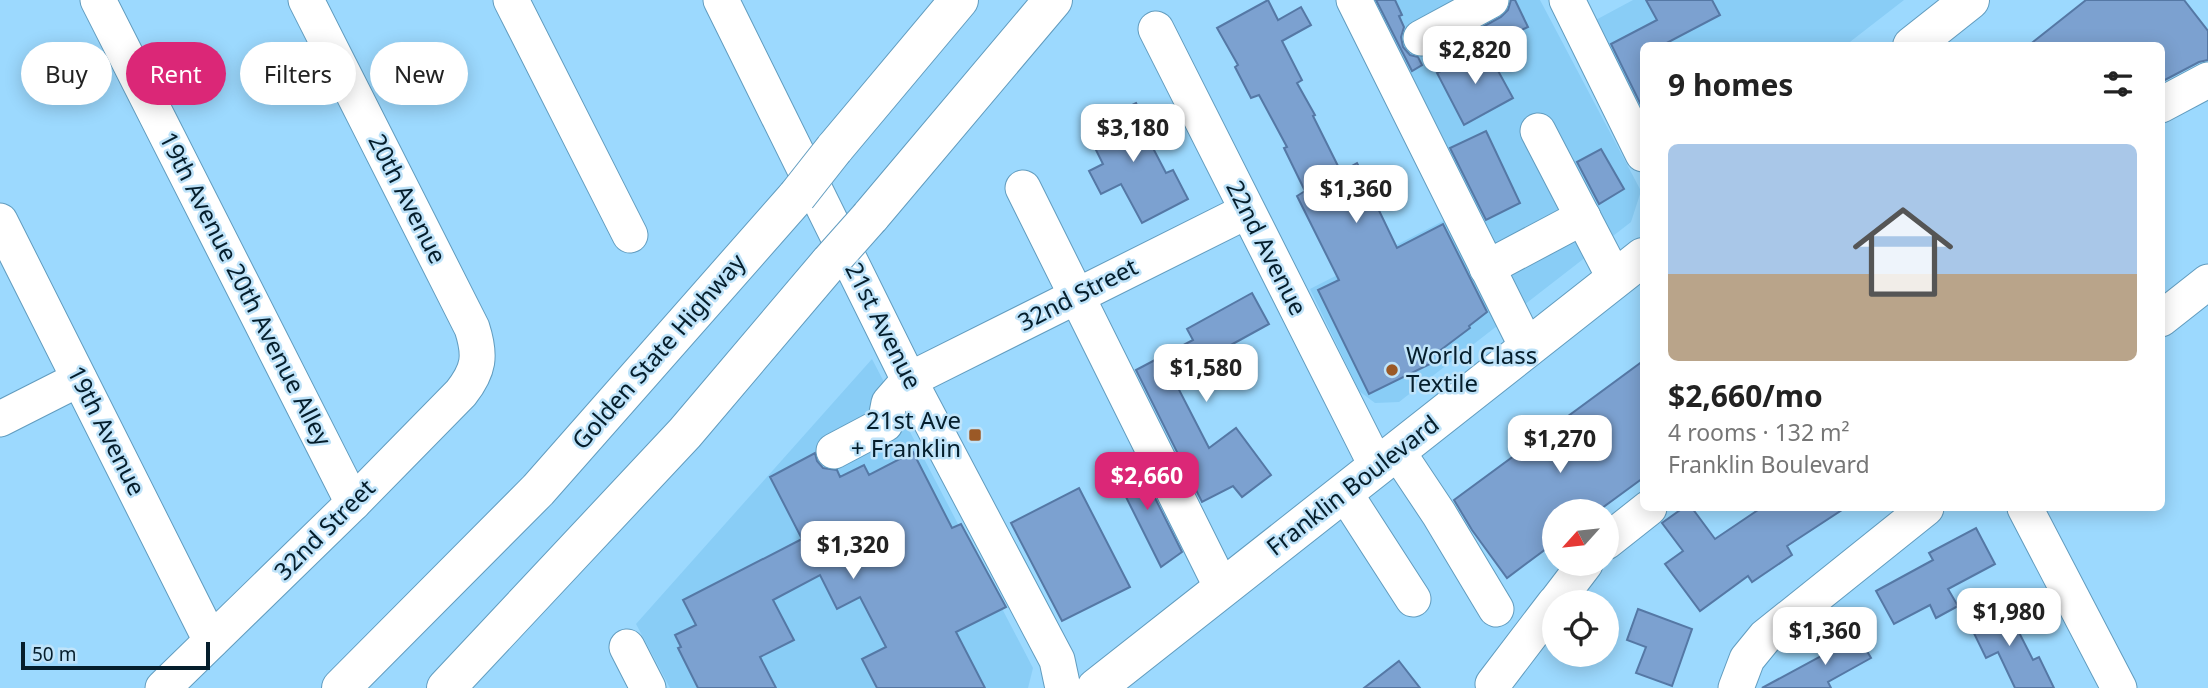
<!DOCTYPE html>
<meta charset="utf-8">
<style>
body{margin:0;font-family:"Noto Sans",sans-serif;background:#f2f2f2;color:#222;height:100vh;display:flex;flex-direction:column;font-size:26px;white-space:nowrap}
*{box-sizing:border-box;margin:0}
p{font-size:23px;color:#767676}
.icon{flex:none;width:38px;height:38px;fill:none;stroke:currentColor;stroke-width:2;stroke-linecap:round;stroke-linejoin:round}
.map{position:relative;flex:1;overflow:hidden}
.side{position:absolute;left:1640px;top:42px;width:525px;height:469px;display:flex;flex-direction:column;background:#fff;border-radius:10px;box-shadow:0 4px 18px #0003}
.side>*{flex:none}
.banner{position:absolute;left:21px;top:42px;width:665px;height:63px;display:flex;gap:14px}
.needle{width:46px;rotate:243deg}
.tools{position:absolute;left:1542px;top:499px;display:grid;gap:14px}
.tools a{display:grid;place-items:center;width:77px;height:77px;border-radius:50%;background:#fff;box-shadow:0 4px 18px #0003;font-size:35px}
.scale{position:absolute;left:21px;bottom:18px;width:189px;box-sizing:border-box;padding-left:7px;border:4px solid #051e2c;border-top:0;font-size:19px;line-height:24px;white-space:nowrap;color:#051e2c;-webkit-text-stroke:5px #bfe3f9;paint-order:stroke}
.price{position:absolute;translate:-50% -60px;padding:0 16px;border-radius:14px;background:#fff;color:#222;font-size:23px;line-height:46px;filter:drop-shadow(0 2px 4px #0008)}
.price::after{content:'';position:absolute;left:50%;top:42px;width:21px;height:16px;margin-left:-10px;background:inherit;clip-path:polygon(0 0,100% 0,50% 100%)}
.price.selected{background:#db2777;color:#fff}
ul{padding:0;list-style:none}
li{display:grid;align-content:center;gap:14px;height:371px;padding:0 28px}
li span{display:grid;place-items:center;height:217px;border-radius:10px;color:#555}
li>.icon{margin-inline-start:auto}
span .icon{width:126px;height:126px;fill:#fffc;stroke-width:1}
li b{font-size:30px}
h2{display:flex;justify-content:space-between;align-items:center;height:84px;padding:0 28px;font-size:30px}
.tag{padding:0 24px;border-radius:32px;background:#fff;box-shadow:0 4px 18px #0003;font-size:24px;line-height:63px}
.tag.selected{background:#db2777;color:#fff}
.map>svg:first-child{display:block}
.built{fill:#89cdf6}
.building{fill:#7ca1d0;stroke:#5578a5;stroke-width:2}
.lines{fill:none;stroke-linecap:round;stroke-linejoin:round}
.minor-casing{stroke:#619cbf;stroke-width:37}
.major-casing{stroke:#619cbf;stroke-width:40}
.highway-casing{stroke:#619cbf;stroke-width:40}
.minor{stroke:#fff;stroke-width:35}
.major{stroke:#fff;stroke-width:38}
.highway{stroke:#fff;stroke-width:38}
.highway-bridge-casing{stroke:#619cbf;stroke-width:40;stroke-linecap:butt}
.highway-bridge{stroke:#fff;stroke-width:38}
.poi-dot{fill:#9b5926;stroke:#bfe3f9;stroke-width:2.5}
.labels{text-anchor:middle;stroke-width:5;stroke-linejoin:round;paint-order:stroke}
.street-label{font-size:24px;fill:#051e2c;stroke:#bfe3f9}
.poi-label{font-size:24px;fill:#051e2c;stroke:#bfe3f9;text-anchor:start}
</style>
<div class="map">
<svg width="2208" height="688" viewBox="0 0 2208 688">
<rect width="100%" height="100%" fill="#9cd9fe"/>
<g class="built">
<path d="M 1349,0 L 1540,0 L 1641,191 L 1631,222 L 1399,402 L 1375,403 L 1359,391 L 1310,289 L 1457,214 Z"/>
<path d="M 1633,0 L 1904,0 L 1846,45 L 1643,46 L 1643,120 L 1592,22 Z"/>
<path d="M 872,359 L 1033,668 L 1028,688 L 670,688 L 636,624 Z"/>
</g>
<g class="building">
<path d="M 1268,0 L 1278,20 L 1301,7 L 1311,25 L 1282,41 L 1302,80 L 1297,83 L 1315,115 L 1313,116 L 1341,172 L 1357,163 L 1376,197 L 1373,198 L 1397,248 L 1443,224 L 1487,312 L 1469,326 L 1470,328 L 1430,358 L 1432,363 L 1369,394 L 1318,290 L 1339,280 L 1297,196 L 1305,191 L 1284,148 L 1287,147 L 1259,95 L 1251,98 L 1235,67 L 1238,65 L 1217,28 Z"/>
<path d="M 1376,0 L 1395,0 L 1402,15 L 1399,16 L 1404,27 L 1401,37 L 1403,47 L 1410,55 L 1418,57 L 1422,65 L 1412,71 Z"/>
<path d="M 1511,0 L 1515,0 L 1528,27 L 1488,46 L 1479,29 L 1501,17 L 1508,10 Z"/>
<path d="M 1646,0 L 1712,0 L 1720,15 L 1661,46 L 1643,46 L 1643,109 L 1611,44 L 1657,20 Z"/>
<path d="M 2086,0 L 2184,0 L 2208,31 L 2208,60 L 2199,62 L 2161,82 L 2161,46 L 2028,46 Z"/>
<path d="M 1485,47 L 1513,98 L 1464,125 L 1437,73 Z"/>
<path d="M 1136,103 L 1148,129 L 1144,131 L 1166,173 L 1173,170 L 1188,199 L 1142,223 L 1121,184 L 1101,194 L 1089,171 L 1103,164 L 1085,128 Z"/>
<path d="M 1486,131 L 1520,203 L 1486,220 L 1450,148 Z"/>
<path d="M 1601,149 L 1624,189 L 1599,204 L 1577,162 Z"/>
<path d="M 1252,293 L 1269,324 L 1189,368 L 1192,373 L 1175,382 L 1209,448 L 1236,428 L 1271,475 L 1242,497 L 1233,486 L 1202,502 L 1136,370 L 1193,340 L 1187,329 Z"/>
<path d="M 1643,361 L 1643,478 L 1598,511 L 1554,511 L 1554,543 L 1507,578 L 1472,530 L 1454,500 Z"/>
<path d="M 913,452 L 952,528 L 961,524 L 1006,607 L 956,632 L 985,688 L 877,688 L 862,659 L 886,647 L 860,597 L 837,609 L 820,575 L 773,600 L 794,640 L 760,657 L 776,688 L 698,688 L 678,648 L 681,647 L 675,635 L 696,625 L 683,600 L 802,539 L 770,477 L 815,453 L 817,461 L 823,468 L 837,470 L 840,477 L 864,465 L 869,475 Z"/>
<path d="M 1135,458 L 1182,552 L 1161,567 L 1112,469 Z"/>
<path d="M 1079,488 L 1130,587 L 1062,621 L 1011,523 Z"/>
<path d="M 1683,508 L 1692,508 L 1715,539 L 1761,508 L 1845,508 L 1787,546 L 1792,555 L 1752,582 L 1748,576 L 1700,611 L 1665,564 L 1683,551 L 1662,523 Z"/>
<path d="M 1976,528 L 1995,564 L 1948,589 L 1958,606 L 1936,618 L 1930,605 L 1894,624 L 1876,591 L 1933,560 L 1929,553 Z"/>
<path d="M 2004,603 L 2033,660 L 2039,657 L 2054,688 L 2015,688 L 1998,652 L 1986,658 L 1968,621 Z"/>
<path d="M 1638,609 L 1692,629 L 1672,686 L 1636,673 L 1646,647 L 1627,640 Z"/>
<path d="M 1858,636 L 1871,658 L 1828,682 L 1831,688 L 1762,688 Z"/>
<path d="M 1399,661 L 1420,688 L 1364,688 Z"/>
</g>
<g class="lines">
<g class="minor-casing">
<g id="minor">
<path d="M 98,0 L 353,503"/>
<path d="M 511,0 L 630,235"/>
<path d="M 721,0 L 909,380 L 1057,660 L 1063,688"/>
<path d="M 1354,0 L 1528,349"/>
<path d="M 1567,0 L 1643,154"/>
<path d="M 1156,29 L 1377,467"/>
<path d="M 1421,38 L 1491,0"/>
<path d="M 2161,105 L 2208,80"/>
<path d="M 1538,131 L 1615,279"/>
<path d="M 1023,188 L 1222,588"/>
<path d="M 0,221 L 211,641"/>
<path d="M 1487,268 L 1583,217"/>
<path d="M 2161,319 L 2208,282"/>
<path d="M 0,419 L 79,379"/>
<path d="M 834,451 L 885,424 L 889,403 L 909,380 L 1247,211"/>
<path d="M 1397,451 L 1439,514 L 1496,609"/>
<path d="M 1344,492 L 1413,599"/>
<path d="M 2025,508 L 2119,688"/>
<path d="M 1606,542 L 1649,508"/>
<path d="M 1556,602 L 1585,564"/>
<path d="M 627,647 L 648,688"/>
<path d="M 1493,684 L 1554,604"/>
<path d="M 163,688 L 353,503 L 461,393 C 479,370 481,356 472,328 L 306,0"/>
<path d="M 1736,688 L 1747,659 L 1765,637 L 1926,508"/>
</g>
</g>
<g class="major-casing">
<g id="major">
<path d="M 1912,46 L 1970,0"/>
<path d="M 1096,688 L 1643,257"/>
</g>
</g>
<g class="highway-casing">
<g id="highway">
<path d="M 834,149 L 959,0"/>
<path d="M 870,217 L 1053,0"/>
<path d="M 341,688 L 538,490 L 797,196"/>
<path d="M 446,688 L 685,433 L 830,262"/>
</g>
</g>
<use href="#minor" class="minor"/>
<use href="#major" class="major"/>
<use href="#highway" class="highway"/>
<g class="highway-bridge-casing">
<g id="highway-bridge">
<path d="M 797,196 L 834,149"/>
<path d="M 830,262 L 870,217"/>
</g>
</g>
<use href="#highway-bridge" class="highway-bridge"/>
</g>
<g class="poi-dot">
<circle cx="1392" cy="370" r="7"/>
<rect x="968" y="428" width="14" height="14" rx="3.5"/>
</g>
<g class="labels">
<g class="street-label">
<text transform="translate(407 199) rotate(63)" y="8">20th Avenue</text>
<text transform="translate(1266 248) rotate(63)" y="8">22nd Avenue</text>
<text transform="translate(245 289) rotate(63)" y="8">19th Avenue 20th Avenue Alley</text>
<text transform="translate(1078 295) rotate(-27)" y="8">32nd Street</text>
<text transform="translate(883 326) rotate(63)" y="8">21st Avenue</text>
<text transform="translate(659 352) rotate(-49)" y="8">Golden State Highway</text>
<text transform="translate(106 431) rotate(63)" y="8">19th Avenue</text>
<text transform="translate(1353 486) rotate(-38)" y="8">Franklin Boulevard</text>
<text transform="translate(325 530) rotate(-45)" y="8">32nd Street</text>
</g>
<g class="poi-label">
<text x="1406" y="364">World Class<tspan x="1406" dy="28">Textile</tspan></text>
<text x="961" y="429" text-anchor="end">21st Ave<tspan x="961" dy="28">+ Franklin</tspan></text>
</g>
</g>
</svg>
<div class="tools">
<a><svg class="needle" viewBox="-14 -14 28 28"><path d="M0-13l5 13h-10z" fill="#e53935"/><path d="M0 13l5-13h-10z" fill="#767676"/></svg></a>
<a><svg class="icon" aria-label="locate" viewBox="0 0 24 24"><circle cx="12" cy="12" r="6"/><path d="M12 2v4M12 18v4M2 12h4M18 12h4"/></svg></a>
</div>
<div class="scale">50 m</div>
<b class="price" style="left:1475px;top:86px">$2,820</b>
<b class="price" style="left:1133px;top:164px">$3,180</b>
<b class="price" style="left:1356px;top:225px">$1,360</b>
<b class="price" style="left:1206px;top:404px">$1,580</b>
<b class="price" style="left:1560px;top:475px">$1,270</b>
<b class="price selected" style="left:1147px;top:512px">$2,660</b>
<b class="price" style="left:853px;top:581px">$1,320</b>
<b class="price" style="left:2009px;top:648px">$1,980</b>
<b class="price" style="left:1825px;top:667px">$1,360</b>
<div class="banner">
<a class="tag">Buy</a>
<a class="tag selected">Rent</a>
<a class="tag">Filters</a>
<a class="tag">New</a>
</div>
<section class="side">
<h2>9 homes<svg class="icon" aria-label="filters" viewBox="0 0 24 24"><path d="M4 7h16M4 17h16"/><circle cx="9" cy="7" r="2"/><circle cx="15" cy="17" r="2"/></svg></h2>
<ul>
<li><span style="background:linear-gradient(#a9c7e8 60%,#b9a48a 0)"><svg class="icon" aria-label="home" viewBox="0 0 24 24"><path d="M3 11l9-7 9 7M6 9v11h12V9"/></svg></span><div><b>$2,660/mo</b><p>4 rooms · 132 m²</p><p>Franklin Boulevard</p></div></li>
</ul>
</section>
</div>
